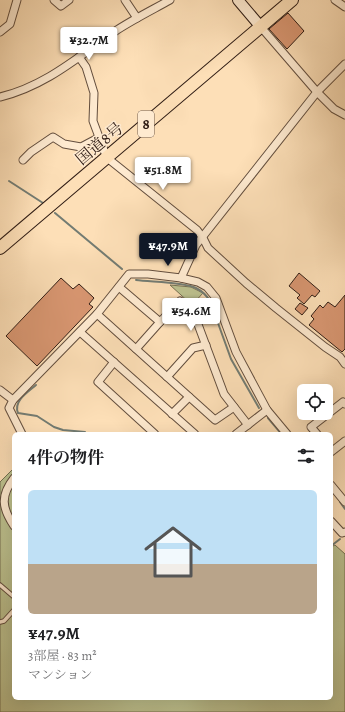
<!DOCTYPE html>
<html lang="ja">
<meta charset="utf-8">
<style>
body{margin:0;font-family:Alegreya,"Noto Serif JP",serif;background:#f6f6f6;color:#202124;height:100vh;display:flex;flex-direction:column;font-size:15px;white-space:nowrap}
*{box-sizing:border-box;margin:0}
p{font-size:13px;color:#757577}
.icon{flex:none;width:22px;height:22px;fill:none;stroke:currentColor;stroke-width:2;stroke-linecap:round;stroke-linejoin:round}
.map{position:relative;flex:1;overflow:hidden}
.details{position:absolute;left:12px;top:432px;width:321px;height:268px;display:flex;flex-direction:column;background:#fff;border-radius:6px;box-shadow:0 4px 16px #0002}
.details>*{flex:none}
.controls{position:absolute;left:297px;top:384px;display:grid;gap:8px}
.controls a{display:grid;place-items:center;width:36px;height:36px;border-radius:6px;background:#fff;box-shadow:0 4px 16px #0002;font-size:20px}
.price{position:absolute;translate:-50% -34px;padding:0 9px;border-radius:4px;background:#fff;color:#222;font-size:13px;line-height:26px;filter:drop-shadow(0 1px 2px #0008)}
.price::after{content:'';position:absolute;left:50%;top:24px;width:12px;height:9px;margin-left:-6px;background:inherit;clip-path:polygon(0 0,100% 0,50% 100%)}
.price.on{background:#111827;color:#fff}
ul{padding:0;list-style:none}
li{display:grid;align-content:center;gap:8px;height:212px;padding:0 16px}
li+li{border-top:1px solid #e0e0e0}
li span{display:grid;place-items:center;height:124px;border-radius:6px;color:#555}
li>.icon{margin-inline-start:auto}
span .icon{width:72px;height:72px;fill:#fffc;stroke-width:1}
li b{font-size:17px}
h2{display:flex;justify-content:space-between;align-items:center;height:48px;padding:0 16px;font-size:17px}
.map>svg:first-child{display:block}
.green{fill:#bdc290;stroke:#767052}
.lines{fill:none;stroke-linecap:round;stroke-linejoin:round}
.stream{stroke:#737c73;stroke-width:2}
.building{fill:#d89671;stroke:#301d15}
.service-casing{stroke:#634e3e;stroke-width:5.5}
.minor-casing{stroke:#634e3e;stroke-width:9}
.secondary-casing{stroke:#301d15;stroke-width:12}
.trunk-casing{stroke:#301d15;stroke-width:14}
.service{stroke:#feead0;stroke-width:3.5}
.minor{stroke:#feead0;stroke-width:7}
.secondary{stroke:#feead0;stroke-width:10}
.trunk{stroke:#fddfb7;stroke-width:12}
.labels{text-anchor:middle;stroke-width:3;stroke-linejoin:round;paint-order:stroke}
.shield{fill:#feead0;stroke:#6e5a4d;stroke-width:1}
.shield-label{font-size:15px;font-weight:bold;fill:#301d15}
.street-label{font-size:16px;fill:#301d15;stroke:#feead0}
</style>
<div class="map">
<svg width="345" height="712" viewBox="0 0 345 712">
<rect width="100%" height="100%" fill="#fddfb7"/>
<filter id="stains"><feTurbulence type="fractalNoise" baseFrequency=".005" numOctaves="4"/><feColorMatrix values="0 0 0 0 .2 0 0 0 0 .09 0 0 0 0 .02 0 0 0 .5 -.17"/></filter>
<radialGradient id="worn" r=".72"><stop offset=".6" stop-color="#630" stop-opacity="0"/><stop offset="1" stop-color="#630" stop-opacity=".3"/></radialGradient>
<g class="green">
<path d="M 170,285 L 191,287 L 203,293 L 192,305 Z"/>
<path d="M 12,470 L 14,470 L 14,698 L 331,698 L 331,547 L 335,545 L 345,554 L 345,712 L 0,712 L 0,482 Z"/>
</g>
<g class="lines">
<g class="stream">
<path d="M 9,181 L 43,203"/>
<path d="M 55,213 L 122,269"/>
<path d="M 136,280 C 151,282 184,282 196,288 C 202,291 207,296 210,301 L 231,359 L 259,408"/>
<path d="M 36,385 C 28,392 13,401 18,413 L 37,416 L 54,427 L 63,430 L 85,432 L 86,434"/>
<path d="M 268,418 L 279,431"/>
<path d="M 340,502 L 345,509"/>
<path d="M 331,546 L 340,539"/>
</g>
</g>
<g class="building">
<path d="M 288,13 L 304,31 L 287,49 L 269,29 Z"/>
<path d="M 299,273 L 320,291 L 315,297 L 312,295 L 304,304 L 297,298 L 300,295 L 289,286 Z"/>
<path d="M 61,278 L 73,289 L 79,284 L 94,298 L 89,304 L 93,307 L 37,366 L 6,336 Z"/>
<path d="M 345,295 L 345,349 L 342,352 L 309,325 L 314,319 L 311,316 L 320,305 L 323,308 L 328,302 L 335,307 Z"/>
<path d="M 300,303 L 308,308 L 302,315 L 295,309 Z"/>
</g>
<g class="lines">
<g class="service-casing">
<g id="service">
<path d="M 0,585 L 14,597"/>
<path d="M 0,622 L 4,621 L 14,610"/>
</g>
</g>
<g class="minor-casing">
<g id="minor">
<path d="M 54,0 L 61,6 L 69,0"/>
<path d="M 125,0 L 137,18"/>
<path d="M 335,0 L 345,7"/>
<path d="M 260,26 L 317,92 L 334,109 L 345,115"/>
<path d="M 0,32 L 10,24 L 17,0"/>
<path d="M 79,57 L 86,67 L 94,93 L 93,121 L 105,153 L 111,161 L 197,230 L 203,238 L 208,248 L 246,283 L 276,308 L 325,347 L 340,357 L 345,364"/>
<path d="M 0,97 C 46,86 79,56 117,30 C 134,19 152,10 170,0"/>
<path d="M 23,160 L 31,152 L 53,137 L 64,144 L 81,147 L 98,138"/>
<path d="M 181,278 L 196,245 L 317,92 L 345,64"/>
<path d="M 119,287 L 160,322 L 180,301 L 193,311 L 224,394 L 248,425"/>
<path d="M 97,314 L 215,420 L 234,407"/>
<path d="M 80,332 L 195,434"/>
<path d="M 136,349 L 160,322"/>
<path d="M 114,362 L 98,382 L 155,434"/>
<path d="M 167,377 L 193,348 L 206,345"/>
<path d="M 0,390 L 13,400"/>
<path d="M 172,414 L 189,397"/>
<path d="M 22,434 L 9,408 L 13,400 L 97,314 L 129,274 L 148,274 L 181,278 L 198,282 L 207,287 L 216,298 L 236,352 L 267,410 L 287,434"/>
<path d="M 236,434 L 267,410"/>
<path d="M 317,434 L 311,427 L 343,402 L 345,404"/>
<path d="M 331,452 L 345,441"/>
<path d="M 14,478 C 0,496 2,508 14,526"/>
<path d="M 331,485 L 345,502"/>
<path d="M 331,521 L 342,533 L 345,532"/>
</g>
</g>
<g class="secondary-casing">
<path id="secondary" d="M 238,0 L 260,26"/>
</g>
<g class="trunk-casing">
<path id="trunk" d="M 0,248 L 292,0"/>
</g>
<use href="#service" class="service"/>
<use href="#minor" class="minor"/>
<use href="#secondary" class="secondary"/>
<use href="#trunk" class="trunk"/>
</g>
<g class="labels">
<rect class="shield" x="138" y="111" width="16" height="26" rx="3"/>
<g class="shield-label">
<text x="146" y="129">8</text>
</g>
<g class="street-label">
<text transform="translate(99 143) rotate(-40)" y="6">国道8号</text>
</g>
</g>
<rect width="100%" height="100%" filter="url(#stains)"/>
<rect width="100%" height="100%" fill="url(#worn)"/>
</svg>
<div class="controls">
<a><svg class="icon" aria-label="locate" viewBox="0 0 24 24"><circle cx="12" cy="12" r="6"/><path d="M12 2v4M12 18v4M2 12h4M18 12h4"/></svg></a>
</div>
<b class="price" style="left:89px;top:61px">¥32.7M</b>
<b class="price" style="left:163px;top:191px">¥51.8M</b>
<b class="price on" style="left:168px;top:267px">¥47.9M</b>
<b class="price" style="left:191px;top:332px">¥54.6M</b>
<section class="details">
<h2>4件の物件<svg class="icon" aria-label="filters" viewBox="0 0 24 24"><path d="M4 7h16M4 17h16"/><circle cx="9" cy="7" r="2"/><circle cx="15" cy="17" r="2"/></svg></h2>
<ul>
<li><span style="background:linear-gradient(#bfe0f5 60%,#b9a48a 0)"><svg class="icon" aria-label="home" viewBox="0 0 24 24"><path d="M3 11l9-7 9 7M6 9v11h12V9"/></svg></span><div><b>¥47.9M</b><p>3部屋 · 83 m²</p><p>マンション</p></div></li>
</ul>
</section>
</div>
